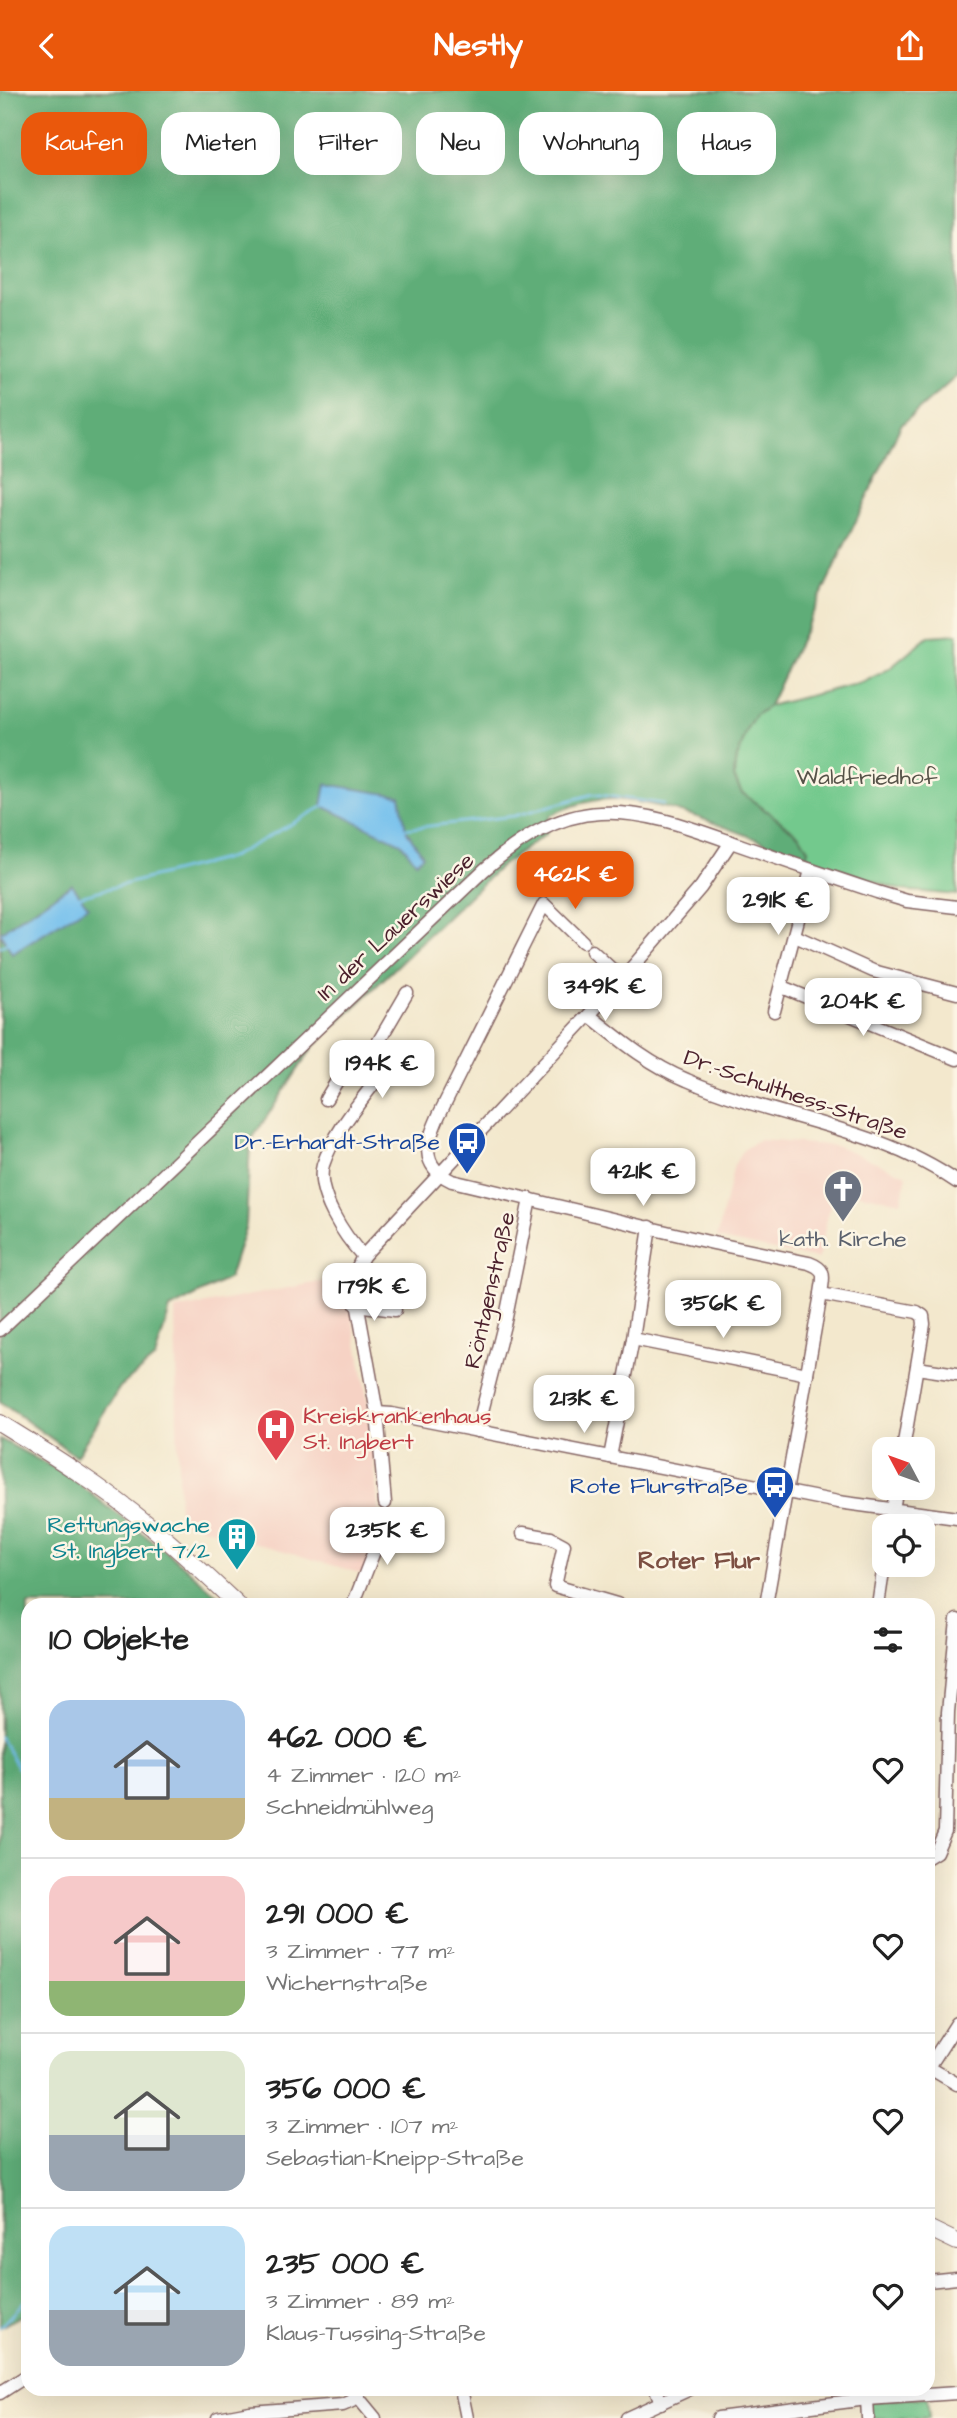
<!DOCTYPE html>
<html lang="de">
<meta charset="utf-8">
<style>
body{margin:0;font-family:"Architects Daughter",sans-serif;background:#f6f6f6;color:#222;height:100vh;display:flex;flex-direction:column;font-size:26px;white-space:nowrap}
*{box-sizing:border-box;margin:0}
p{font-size:23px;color:#767676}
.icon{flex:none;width:38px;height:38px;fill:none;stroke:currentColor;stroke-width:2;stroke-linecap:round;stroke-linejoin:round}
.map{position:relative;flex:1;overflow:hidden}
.sheet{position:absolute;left:21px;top:1507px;width:914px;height:798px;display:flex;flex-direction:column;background:#fff;border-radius:21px;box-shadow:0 7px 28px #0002}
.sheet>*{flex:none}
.banner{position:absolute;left:21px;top:21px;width:915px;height:63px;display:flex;gap:14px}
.needle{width:46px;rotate:311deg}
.buttons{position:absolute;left:872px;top:1346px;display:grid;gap:14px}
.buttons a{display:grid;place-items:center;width:63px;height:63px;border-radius:14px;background:#fff;box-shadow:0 7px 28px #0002;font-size:35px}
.price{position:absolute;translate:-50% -60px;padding:0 16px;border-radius:14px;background:#fff;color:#222;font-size:23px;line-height:46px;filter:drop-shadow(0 2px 4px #0008)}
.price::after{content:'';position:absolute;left:50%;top:42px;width:21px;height:16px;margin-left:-10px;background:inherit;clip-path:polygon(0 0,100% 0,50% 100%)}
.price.selected{background:#ea580c;color:#fff}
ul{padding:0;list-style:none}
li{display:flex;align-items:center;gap:21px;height:175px;padding:0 28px}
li+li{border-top:2px solid #e0e0e0}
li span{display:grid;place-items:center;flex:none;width:196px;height:140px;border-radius:21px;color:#555}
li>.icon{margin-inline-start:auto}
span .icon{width:84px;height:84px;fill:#fffc;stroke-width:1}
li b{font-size:30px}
h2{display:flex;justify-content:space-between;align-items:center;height:84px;padding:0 28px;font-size:30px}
.pill{padding:0 24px;border-radius:21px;background:#fff;box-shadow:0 7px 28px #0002;font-size:24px;line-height:63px}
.pill.selected{background:#ea580c;color:#fff}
header{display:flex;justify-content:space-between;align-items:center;height:91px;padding:0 28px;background:#ea580c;color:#fff;font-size:32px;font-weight:700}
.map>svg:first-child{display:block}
.built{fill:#f6d2c4}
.green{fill:#73c98d;stroke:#5e745c;stroke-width:2}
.forest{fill:#5ead78;stroke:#546652;stroke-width:2;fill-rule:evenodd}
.water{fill:#73c0ed;stroke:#5e708c;stroke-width:2}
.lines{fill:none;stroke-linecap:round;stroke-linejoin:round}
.stream{stroke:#73c0ed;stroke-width:2.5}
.minor-casing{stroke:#856564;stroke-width:15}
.major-casing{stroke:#856564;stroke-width:18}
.minor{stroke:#fff;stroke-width:12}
.major{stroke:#fff;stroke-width:16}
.labels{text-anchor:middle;stroke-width:5;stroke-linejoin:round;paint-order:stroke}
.park-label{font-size:23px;fill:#565248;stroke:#fcf5e5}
.street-label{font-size:23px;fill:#4a1f2b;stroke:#fcf5e5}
.transit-label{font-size:23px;fill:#164399;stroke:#fcf5e5;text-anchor:end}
.worship-label{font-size:23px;fill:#5b616d;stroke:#fcf5e5}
.health-label{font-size:23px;fill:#be3a42;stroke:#fcf5e5;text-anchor:start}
.culture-label{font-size:23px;fill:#0d838f;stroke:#fcf5e5;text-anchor:end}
.neighbourhood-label{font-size:24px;font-weight:bold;fill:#7c4f42;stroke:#fcf5e5}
</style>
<header><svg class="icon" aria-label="back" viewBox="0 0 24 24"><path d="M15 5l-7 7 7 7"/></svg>Nestly<svg class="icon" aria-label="share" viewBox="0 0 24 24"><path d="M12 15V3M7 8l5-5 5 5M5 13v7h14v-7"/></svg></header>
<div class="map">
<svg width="957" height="2327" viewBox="0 0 957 2327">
<rect width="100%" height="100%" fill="#fcf5e5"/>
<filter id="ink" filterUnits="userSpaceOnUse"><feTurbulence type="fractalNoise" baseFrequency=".0143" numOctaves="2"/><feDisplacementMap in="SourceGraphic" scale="14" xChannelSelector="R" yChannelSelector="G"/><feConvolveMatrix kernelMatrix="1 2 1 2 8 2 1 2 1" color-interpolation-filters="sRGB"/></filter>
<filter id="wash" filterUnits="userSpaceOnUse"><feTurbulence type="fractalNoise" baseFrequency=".00686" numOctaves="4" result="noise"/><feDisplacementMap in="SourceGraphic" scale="28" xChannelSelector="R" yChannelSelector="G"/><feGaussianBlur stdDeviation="1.57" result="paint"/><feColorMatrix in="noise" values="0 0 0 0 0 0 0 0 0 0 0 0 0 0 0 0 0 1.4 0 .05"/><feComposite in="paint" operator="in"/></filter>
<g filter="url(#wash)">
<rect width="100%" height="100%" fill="#f3e8cd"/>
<g class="built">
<path d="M 760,1049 L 838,1055 L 907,1084 L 901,1111 L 834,1098 L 818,1168 L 717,1147 L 734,1074 L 743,1059 Z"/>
<path d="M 345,1186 L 369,1318 L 379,1424 L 363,1483 L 179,1429 L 175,1219 Z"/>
</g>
<g class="green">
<path d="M 957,543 L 957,804 L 900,799 L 806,767 L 808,759 L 800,745 L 741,701 L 734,686 L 735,672 L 747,640 L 756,624 L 769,615 L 864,591 L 889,578 L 929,545 Z"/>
<path d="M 927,2306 L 929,2327 L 869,2327 L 868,2310 Z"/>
</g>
<g class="forest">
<path d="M 0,0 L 957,0 L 957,285 L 901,334 L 769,615 L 756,624 L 747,640 L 735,672 L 734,686 L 741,701 L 800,745 L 808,759 L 806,767 C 745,745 682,714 616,708 C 595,707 568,715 550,725 L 546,743 L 502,774 L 313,956 L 250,1051 L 246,1134 L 229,1187 L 170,1218 L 155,1267 L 120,1296 L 76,1365 L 0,1311 ZM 72,793 L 13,863 L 12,862 L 0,842 Z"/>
<path d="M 0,1348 L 67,1384 L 182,1473 L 228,1514 L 28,1514 L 28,2221 L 0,2236 Z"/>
</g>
<g class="water">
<path d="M 326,693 L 400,705 L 406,739 L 423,764 L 416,771 L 401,752 L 322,715 Z"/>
<path d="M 72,793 L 88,815 L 12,863 L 0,842 Z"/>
</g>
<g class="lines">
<g class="stream">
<path d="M 404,738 L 514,725 L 593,703 L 664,713"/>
<path d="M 79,805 L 231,766 L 324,715"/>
<path d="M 0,856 L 9,851"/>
<path d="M 0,1646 L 28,1695"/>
<path d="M 0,2236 L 28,2206"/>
</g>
</g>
</g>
<g filter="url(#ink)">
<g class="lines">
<g class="minor-casing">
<g id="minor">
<path d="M 795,845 L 873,880 L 957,902"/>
<path d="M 583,851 L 544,813 L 439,1024 C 427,1051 418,1074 452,1090 L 713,1152 L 809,1172 C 828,1179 823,1186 821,1203 L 766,1514"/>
<path d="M 592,860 L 622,888"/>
<path d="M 782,896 L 957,968"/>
<path d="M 774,920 L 811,779"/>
<path d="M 589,924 C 620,949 650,974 687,989 C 775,1028 877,1035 957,1091"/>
<path d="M 369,967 L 407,902"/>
<path d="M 326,1008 L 354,962 L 369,967 L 384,979 C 363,1008 334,1040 323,1074 C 315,1102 345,1146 363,1165"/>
<path d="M 821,1203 L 917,1221 L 923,1225 L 924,1233 L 903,1358"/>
<path d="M 356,1214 L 395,1219"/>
<path d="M 0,1239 L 484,779 C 517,750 555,724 601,722 C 651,719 704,742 751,758 C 793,773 835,787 877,801 L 907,810 L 957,816"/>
<path d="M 633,1248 L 807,1283"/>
<path d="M 917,1277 L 957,1283"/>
<path d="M 377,1322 L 392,1323 L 838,1411 L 957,1427"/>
<path d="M 477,1340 L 506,1226 L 530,1108"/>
<path d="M 610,1366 L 633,1248 L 650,1136"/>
<path d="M 385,1412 L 377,1322 L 354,1195 L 355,1182 L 363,1165 L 618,893 L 701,796 L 731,751"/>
<path d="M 890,1435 L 897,1396"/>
<path d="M 523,1442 L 551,1447 L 564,1454 L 555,1495 L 620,1514"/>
<path d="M 353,1514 L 378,1450 L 385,1426"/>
<path d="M 878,1514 L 884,1474"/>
<path d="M 928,1766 L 936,1761 L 945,1740 L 948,1621 L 957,1529"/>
<path d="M 928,1976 L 957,1993"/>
<path d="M 929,1976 L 957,1932"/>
<path d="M 928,2190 L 957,2187"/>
<path d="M 351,2298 L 375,2327"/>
<path d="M 461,2298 L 467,2327"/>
<path d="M 656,2298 L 661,2312"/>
<path d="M 0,2302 L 28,2284"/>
<path d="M 867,2308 L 868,2327"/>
<path d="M 218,2327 L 250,2321 L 343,2314 L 359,2307"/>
<path d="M 627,2327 L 690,2298"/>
<path d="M 718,2327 L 867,2308 L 957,2302"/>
</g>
</g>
<g class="major-casing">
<g id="major">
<path d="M 0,1332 C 52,1364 103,1396 150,1435 C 181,1460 209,1487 238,1514"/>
<path d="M 928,2137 L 957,2151"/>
</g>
</g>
<use href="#minor" class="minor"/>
<use href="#major" class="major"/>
</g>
</g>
<defs>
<g id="bus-pin" transform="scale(2.0125)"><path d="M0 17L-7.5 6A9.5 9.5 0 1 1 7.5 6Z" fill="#1a4fb4" stroke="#fcf5e5"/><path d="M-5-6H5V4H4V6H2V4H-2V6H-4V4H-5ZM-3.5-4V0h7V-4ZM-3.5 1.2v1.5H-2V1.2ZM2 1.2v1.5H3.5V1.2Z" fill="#fff"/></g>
<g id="church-pin" transform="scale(2.0125)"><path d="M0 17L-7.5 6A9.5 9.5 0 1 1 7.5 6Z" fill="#6b7280" stroke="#fcf5e5"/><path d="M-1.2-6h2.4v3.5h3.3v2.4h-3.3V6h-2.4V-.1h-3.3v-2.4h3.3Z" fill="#fff"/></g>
<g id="hospital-pin" transform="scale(2.0125)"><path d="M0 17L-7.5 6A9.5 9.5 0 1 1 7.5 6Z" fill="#e0444e" stroke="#fcf5e5"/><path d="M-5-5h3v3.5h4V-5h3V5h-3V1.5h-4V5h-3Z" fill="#fff"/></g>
<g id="building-pin" transform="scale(2.0125)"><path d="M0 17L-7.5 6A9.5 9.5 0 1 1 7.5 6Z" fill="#0f9aa8" stroke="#fcf5e5"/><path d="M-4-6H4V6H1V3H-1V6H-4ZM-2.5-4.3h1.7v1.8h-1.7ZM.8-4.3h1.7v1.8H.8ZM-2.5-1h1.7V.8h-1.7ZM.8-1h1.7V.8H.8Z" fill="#fff"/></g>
</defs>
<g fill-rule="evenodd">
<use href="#bus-pin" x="467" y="1050"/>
<use href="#church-pin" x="843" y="1098"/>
<use href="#hospital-pin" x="276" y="1337"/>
<use href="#bus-pin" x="775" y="1394"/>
<use href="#building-pin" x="237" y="1446"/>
</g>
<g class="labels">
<g class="park-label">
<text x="867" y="693">Waldfriedhof</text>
</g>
<g class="street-label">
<text transform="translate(395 835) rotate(-43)" y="8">In der Lauerswiese</text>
<text transform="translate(796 1003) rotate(19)" y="8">Dr.-Schulthess-Straße</text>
<text transform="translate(489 1199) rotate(-77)" y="8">Röntgenstraße</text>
</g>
<g class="transit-label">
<text x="440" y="1058">Dr.-Erhardt-Straße</text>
<text x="748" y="1402">Rote Flurstraße</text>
</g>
<g class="worship-label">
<text x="843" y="1155">kath. Kirche</text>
</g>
<g class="health-label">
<text x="303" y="1332">Kreiskrankenhaus<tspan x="303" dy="26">St. Ingbert</tspan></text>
</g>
<g class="culture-label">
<text x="210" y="1441">Rettungswache<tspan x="210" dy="26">St. Ingbert 7/2</tspan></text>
</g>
<g class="neighbourhood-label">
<text x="699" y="1477">Roter Flur</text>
</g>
</g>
</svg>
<div class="buttons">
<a><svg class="needle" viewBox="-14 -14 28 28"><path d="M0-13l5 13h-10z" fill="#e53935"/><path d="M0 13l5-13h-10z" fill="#767676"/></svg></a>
<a><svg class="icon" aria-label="locate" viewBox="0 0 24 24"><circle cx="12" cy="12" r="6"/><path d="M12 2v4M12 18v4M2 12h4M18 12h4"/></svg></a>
</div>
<b class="price selected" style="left:575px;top:820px">462K €</b>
<b class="price" style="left:778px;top:846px">291K €</b>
<b class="price" style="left:605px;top:932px">349K €</b>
<b class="price" style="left:863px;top:947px">204K €</b>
<b class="price" style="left:382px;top:1009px">194K €</b>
<b class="price" style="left:643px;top:1117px">421K €</b>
<b class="price" style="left:374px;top:1232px">179K €</b>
<b class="price" style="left:723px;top:1249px">356K €</b>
<b class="price" style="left:584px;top:1344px">213K €</b>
<b class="price" style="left:387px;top:1476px">235K €</b>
<div class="banner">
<a class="pill selected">Kaufen</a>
<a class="pill">Mieten</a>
<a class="pill">Filter</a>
<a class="pill">Neu</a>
<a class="pill">Wohnung</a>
<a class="pill">Haus</a>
</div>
<section class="sheet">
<h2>10 Objekte<svg class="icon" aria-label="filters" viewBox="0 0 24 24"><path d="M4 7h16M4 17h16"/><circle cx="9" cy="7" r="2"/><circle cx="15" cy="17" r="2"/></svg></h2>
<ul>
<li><span style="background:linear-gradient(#a9c7e8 70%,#c2b280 0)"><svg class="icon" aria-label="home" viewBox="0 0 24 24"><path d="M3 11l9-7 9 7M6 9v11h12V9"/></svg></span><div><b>462 000 €</b><p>4 Zimmer · 120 m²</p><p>Schneidmühlweg</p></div><svg class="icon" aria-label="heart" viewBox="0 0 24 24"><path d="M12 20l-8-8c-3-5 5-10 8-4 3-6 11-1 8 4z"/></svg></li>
<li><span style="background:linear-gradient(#f6c9c9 75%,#8fb573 0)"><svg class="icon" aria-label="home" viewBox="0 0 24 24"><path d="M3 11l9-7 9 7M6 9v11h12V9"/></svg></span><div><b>291 000 €</b><p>3 Zimmer · 77 m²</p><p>Wichernstraße</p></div><svg class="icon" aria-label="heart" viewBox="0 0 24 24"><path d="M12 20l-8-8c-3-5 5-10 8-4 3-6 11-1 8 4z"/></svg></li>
<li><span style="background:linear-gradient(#dfe7d0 60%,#9aa5b1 0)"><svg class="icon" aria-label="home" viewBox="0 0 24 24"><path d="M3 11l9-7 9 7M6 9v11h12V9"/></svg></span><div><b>356 000 €</b><p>3 Zimmer · 107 m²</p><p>Sebastian-Kneipp-Straße</p></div><svg class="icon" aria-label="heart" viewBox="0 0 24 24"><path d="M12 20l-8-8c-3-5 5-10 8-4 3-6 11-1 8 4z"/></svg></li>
<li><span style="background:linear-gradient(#bfe0f5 60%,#9aa5b1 0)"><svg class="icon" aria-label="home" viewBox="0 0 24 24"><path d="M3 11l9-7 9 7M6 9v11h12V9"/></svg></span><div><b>235 000 €</b><p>3 Zimmer · 89 m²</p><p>Klaus-Tussing-Straße</p></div><svg class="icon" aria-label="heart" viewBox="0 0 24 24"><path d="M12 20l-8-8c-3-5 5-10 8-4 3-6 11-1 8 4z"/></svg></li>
</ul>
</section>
</div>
